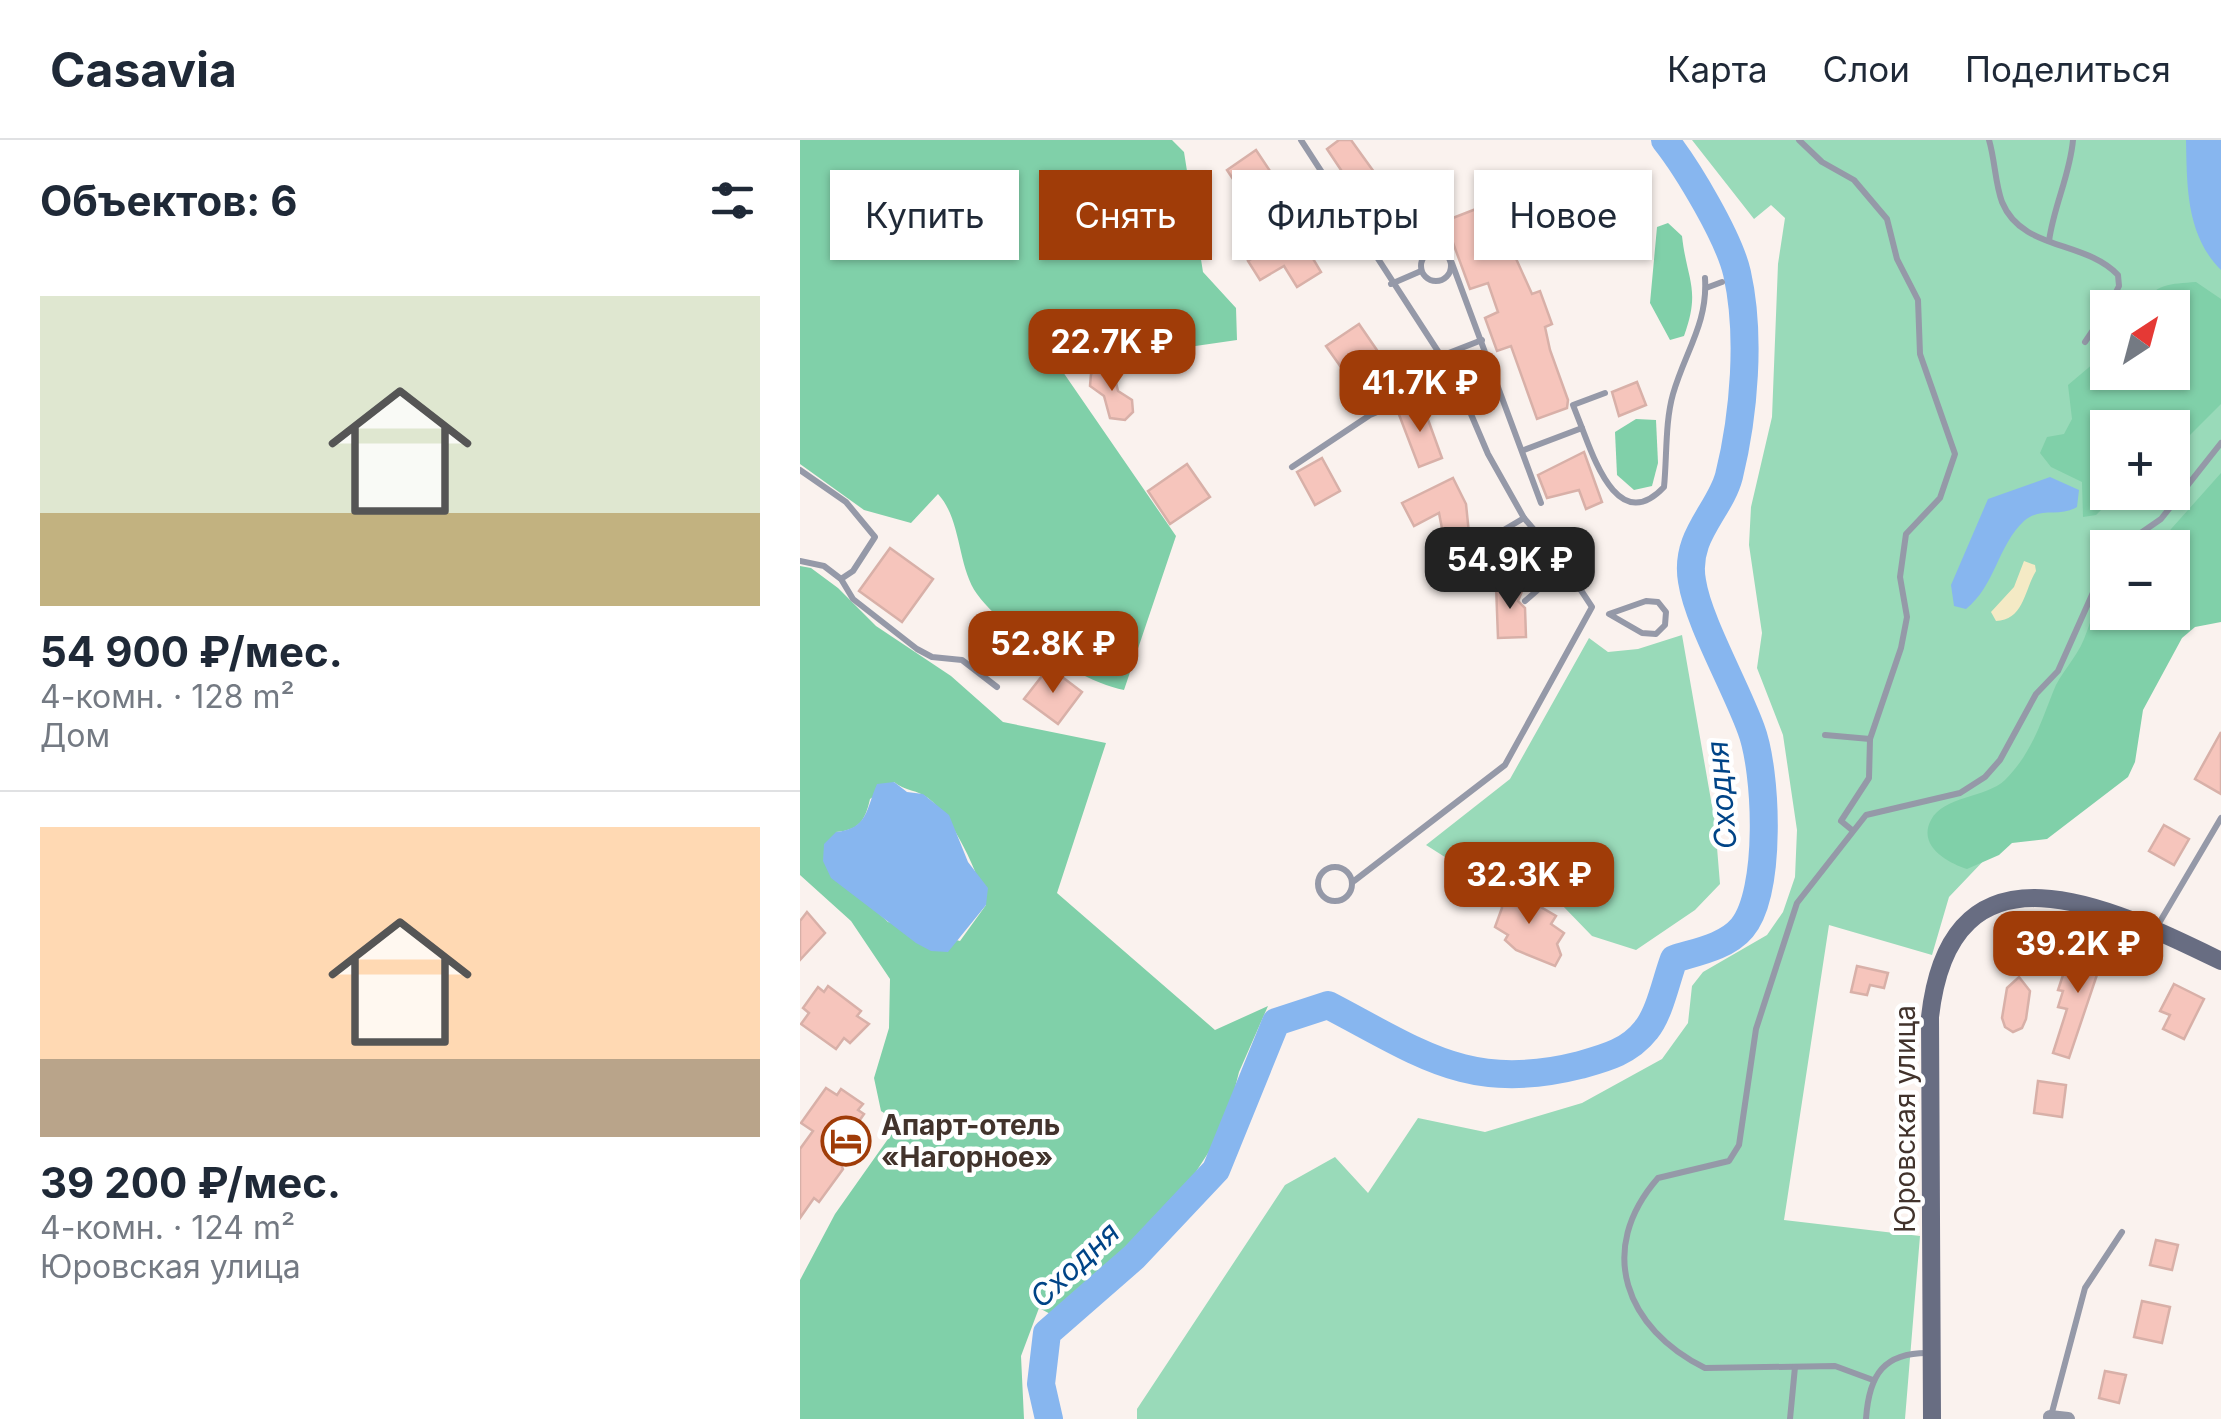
<!DOCTYPE html>
<html lang="ru">
<meta charset="utf-8">
<style>
body{margin:0;font-family:Inter,sans-serif;background:#f6f6f7;color:#1f2937;height:100vh;display:flex;flex-direction:column;font-size:38px;white-space:nowrap}
*{box-sizing:border-box;margin:0}
p{font-size:32px;color:#747a83}
.icon{flex:none;width:55px;height:55px;fill:none;stroke:currentColor;stroke-width:2;stroke-linecap:round;stroke-linejoin:round}
.map{position:relative;flex:1;overflow:hidden}
.panel{display:flex;flex-direction:column;background:#fff;width:800px}
.panel>*{flex:none}
.top-card{position:absolute;left:30px;top:30px;width:950px;height:90px;display:flex;gap:20px}
.needle{width:65px;rotate:36deg}
.controls{position:absolute;left:1290px;top:150px;display:grid;gap:20px}
.controls a{display:grid;place-items:center;width:100px;height:100px;border-radius:0px;background:#fff;box-shadow:0 2px 8px #0004;font-size:50px}
.price{position:absolute;translate:-50% -85px;padding:0 22px;border-radius:20px;background:#a03c08;color:#fff;font-size:32px;line-height:65px;filter:drop-shadow(0 2px 5px #0008)}
.price::after{content:'';position:absolute;left:50%;top:60px;width:30px;height:22px;margin-left:-15px;background:inherit;clip-path:polygon(0 0,100% 0,50% 100%)}
.price.active{background:#222;color:#fff}
ul{padding:0;list-style:none}
li{display:grid;align-content:center;gap:20px;height:530px;padding:0 40px}
li+li{border-top:2px solid #e0e1e3}
li span{display:grid;place-items:center;height:310px;border-radius:0px;color:#555}
li>.icon{margin-inline-start:auto}
span .icon{width:180px;height:180px;fill:#fffc;stroke-width:1}
li b{font-size:42px}
h2{display:flex;justify-content:space-between;align-items:center;height:120px;padding:0 40px;font-size:42px}
.chip{padding:0 35px;border-radius:0px;background:#fff;box-shadow:0 2px 8px #0004;font-size:35px;line-height:90px}
.chip.active{background:#a03c08;color:#fff}
header{display:flex;align-items:center;gap:60px;box-sizing:border-box;height:140px;padding:0 50px;background:#fff;border-bottom:2px solid #e0e1e3}
header strong{font-size:48px}
nav{display:flex;gap:55px;margin-inline-start:auto;font-size:35px}
main{display:flex;flex:1;min-height:0}
.map>svg:first-child{display:block}
.green{fill:#99dab9;fill-rule:evenodd}
.forest{fill:#80d0a9;fill-rule:evenodd}
.sand{fill:#f4eac5}
.water{fill:#87b6ef}
.lines{fill:none;stroke-linecap:round;stroke-linejoin:round}
.river{stroke:#87b6ef;stroke-width:28}
.building{fill:#f6c5bc;stroke:#d8b0a8;stroke-width:2.5}
.lane{stroke:#9599a8;stroke-width:6}
.street{stroke:#9599a8;stroke-width:14}
.secondary{stroke:#686d82;stroke-width:18}
.labels{text-anchor:middle;stroke-width:9;stroke-linejoin:round;paint-order:stroke}
.street-label{font-size:28px;fill:#42332c;stroke:#fff}
.poi-label{font-size:28px;font-weight:bold;fill:#42332c;stroke:#fff;text-anchor:start}
.water-label{font-size:30px;font-style:italic;fill:#004487;stroke:#fff}
</style>
<header>
<strong>Casavia</strong>
<nav><a>Карта</a><a>Слои</a><a>Поделиться</a></nav>
</header>
<main>
<section class="panel">
<h2>Объектов: 6<svg class="icon" aria-label="filters" viewBox="0 0 24 24"><path d="M4 7h16M4 17h16"/><circle cx="9" cy="7" r="2"/><circle cx="15" cy="17" r="2"/></svg></h2>
<ul>
<li><span style="background:linear-gradient(#dfe7d0 70%,#c2b280 0)"><svg class="icon" aria-label="home" viewBox="0 0 24 24"><path d="M3 11l9-7 9 7M6 9v11h12V9"/></svg></span><div><b>54 900 ₽/мес.</b><p>4-комн. · 128 m²</p><p>Дом</p></div></li>
<li><span style="background:linear-gradient(#ffd9b3 75%,#b9a48a 0)"><svg class="icon" aria-label="home" viewBox="0 0 24 24"><path d="M3 11l9-7 9 7M6 9v11h12V9"/></svg></span><div><b>39 200 ₽/мес.</b><p>4-комн. · 124 m²</p><p>Юровская улица</p></div></li>
</ul>
</section>
<div class="map">
<svg width="1421" height="1279" viewBox="0 0 1421 1279">
<rect width="100%" height="100%" fill="#faf2ee"/>
<g class="green">
<path d="M 892,0 L 1421,0 L 1421,433 L 1355,541 L 1149,757 L 1132,815 L 1029,785 L 984,1080 L 1120,1096 L 1105,1279 L 337,1279 L 337,1269 L 485,1045 L 535,1017 L 568,1053 L 618,978 L 685,992 L 782,963 L 862,919 L 888,883 L 892,846 L 903,832 L 967,795 L 983,772 L 995,737 L 997,690 L 983,595 L 957,528 L 962,493 L 949,405 L 951,367 L 972,277 L 978,124 L 985,78 L 971,65 L 954,79 ZM 1308,168 L 1372,168 L 1372,232 L 1308,232 ZM 1308,288 L 1372,288 L 1372,352 L 1308,352 ZM 1308,408 L 1372,408 L 1372,472 L 1308,472 Z"/>
<path d="M 882,495 L 915,683 L 920,744 L 895,770 L 836,810 L 792,796 L 728,730 L 670,733 L 626,705 L 710,639 L 789,498 L 808,512 L 838,509 Z"/>
</g>
<g class="forest">
<path d="M 0,0 L 372,0 L 384,12 L 403,132 L 436,168 L 437,200 L 347,213 L 284,187 L 263,232 L 376,396 L 324,550 C 281,542 203,490 177,454 C 157,426 162,380 138,354 L 111,383 L 64,370 L 0,324 Z"/>
<path d="M 868,83 L 882,96 C 887,141 901,149 884,196 L 870,200 L 850,163 L 857,87 Z"/>
<path d="M 1396,142 L 1421,159 L 1421,264 L 1373,312 L 1372,288 L 1308,288 L 1308,352 L 1318,353 L 1296,375 L 1283,377 L 1282,342 L 1251,327 L 1240,313 L 1247,297 L 1264,294 L 1272,279 L 1268,245 L 1294,223 L 1307,225 L 1308,232 L 1372,232 L 1372,168 L 1342,167 C 1354,143 1371,144 1396,142 Z"/>
<path d="M 836,279 L 856,280 L 858,323 L 852,346 L 834,350 L 817,335 L 815,292 Z"/>
<path d="M 1421,333 L 1421,482 L 1395,487 L 1382,498 L 1343,570 L 1335,622 L 1328,637 L 1247,699 L 1212,703 L 1199,715 L 1167,729 C 1148,723 1117,706 1131,680 C 1143,656 1186,658 1205,640 C 1231,614 1240,585 1253,552 C 1260,533 1276,519 1284,499 C 1292,480 1296,460 1307,442 L 1308,472 L 1372,472 L 1372,408 L 1355,407 Z"/>
<path d="M 0,426 L 11,428 L 38,448 L 76,486 L 151,536 L 203,582 L 306,603 L 257,753 L 415,890 L 468,866 L 439,932 L 425,987 L 388,1044 L 334,1106 L 256,1177 L 239,1168 L 221,1216 L 224,1279 L 0,1279 L 0,1140 L 35,1074 L 95,989 L 95,980 L 81,971 L 74,938 L 89,888 L 90,839 L 51,781 L 0,735 ZM 94,642 C 105,651 118,650 128,658 C 152,676 180,735 186,765 L 160,801 L 88,782 L 74,769 L 36,692 C 59,690 65,681 70,659 Z"/>
</g>
<path class="sand" d="M 1224,421 L 1235,425 L 1236,431 C 1224,451 1224,480 1196,481 L 1191,472 L 1214,447 Z"/>
<g class="water">
<path d="M 1386,0 L 1421,0 L 1421,130 C 1386,95 1387,46 1386,0 Z"/>
<path d="M 1250,337 L 1279,350 L 1277,367 C 1259,378 1241,366 1224,381 C 1198,405 1195,446 1166,469 L 1154,466 L 1151,445 L 1188,359 Z"/>
<path d="M 94,642 L 107,652 L 123,654 L 149,675 L 168,722 L 188,748 L 186,765 L 148,812 L 131,811 L 116,803 L 31,738 L 23,721 L 24,704 L 36,692 C 68,689 66,669 77,644 Z"/>
</g>
<g class="lines">
<path class="river" d="M 249,1279 L 241,1244 L 247,1193 L 334,1117 L 416,1030 L 476,882 L 528,865 C 622,914 670,953 780,925 C 805,918 829,912 846,890 C 860,873 866,840 874,819 C 896,812 926,807 942,788 C 972,752 967,631 951,589 C 936,547 898,481 892,441 C 884,396 920,371 929,336 C 944,275 951,195 937,133 C 929,98 888,29 865,0"/>
</g>
<g class="building">
<path d="M 539,0 L 551,0 L 587,50 L 565,66 L 527,9 Z"/>
<path d="M 456,10 L 484,52 L 455,72 L 427,30 Z"/>
<path d="M 774,52 L 786,85 L 713,112 L 732,154 L 740,151 L 752,184 L 745,187 L 750,210 L 768,260 L 767,268 L 737,279 L 711,206 L 697,211 L 685,178 L 698,172 L 688,143 L 670,149 L 645,81 L 676,69 L 679,79 L 702,70 L 705,77 Z"/>
<path d="M 497,92 L 521,132 L 497,147 L 484,126 L 460,140 L 448,121 Z"/>
<path d="M 559,184 L 592,232 L 560,254 L 526,206 Z"/>
<path d="M 301,227 L 313,229 L 318,251 L 332,260 L 333,272 L 325,280 L 310,278 L 304,256 L 290,246 L 291,234 Z"/>
<path d="M 837,242 L 846,265 L 819,276 L 812,252 Z"/>
<path d="M 622,263 L 642,318 L 619,327 L 598,272 Z"/>
<path d="M 784,312 L 802,362 L 786,369 L 779,350 L 747,358 L 738,335 Z"/>
<path d="M 522,318 L 540,351 L 515,365 L 497,332 Z"/>
<path d="M 387,324 L 410,357 L 370,384 L 348,351 Z"/>
<path d="M 653,338 L 666,364 L 672,423 L 649,425 L 639,373 L 614,386 L 602,363 Z"/>
<path d="M 90,408 L 133,439 L 102,482 L 59,451 Z"/>
<path d="M 725,444 L 718,461 L 725,468 L 726,497 L 698,498 L 696,445 Z"/>
<path d="M 249,527 L 282,552 L 258,584 L 224,559 Z"/>
<path d="M 1421,592 L 1421,654 L 1395,639 Z"/>
<path d="M 1364,685 L 1389,699 L 1374,725 L 1349,711 Z"/>
<path d="M 705,746 L 756,776 L 751,784 L 764,793 L 757,804 L 761,815 L 755,826 L 716,810 L 705,800 L 708,795 L 695,787 L 702,768 L 698,755 Z"/>
<path d="M 7,772 L 25,793 L 0,820 L 0,781 Z"/>
<path d="M 1294,794 L 1309,799 L 1269,918 L 1253,913 L 1267,869 L 1258,867 L 1263,851 L 1258,850 L 1264,832 L 1280,837 Z"/>
<path d="M 1057,826 L 1088,833 L 1084,848 L 1070,845 L 1067,855 L 1051,852 Z"/>
<path d="M 1219,837 L 1230,851 L 1226,879 L 1222,888 L 1213,892 L 1205,887 L 1202,878 L 1207,848 Z"/>
<path d="M 1374,844 L 1404,859 L 1384,899 L 1363,889 L 1370,875 L 1360,871 Z"/>
<path d="M 28,846 L 61,871 L 57,876 L 69,884 L 50,903 L 44,898 L 36,909 L 1,884 L 9,873 L 3,868 L 18,847 L 24,852 Z"/>
<path d="M 1238,941 L 1266,945 L 1262,977 L 1234,973 Z"/>
<path d="M 26,948 L 37,955 L 41,949 L 63,964 L 58,970 L 64,974 L 36,1014 L 43,1029 L 19,1062 L 14,1058 L 0,1078 L 0,1009 L 13,991 L 1,983 Z"/>
<path d="M 1356,1100 L 1378,1105 L 1372,1130 L 1350,1125 Z"/>
<path d="M 1342,1161 L 1370,1167 L 1362,1203 L 1334,1197 Z"/>
<path d="M 1305,1231 L 1326,1235 L 1319,1263 L 1299,1258 Z"/>
</g>
<g class="lines">
<g class="lane">
<path d="M 501,0 L 656,239 L 688,314 L 724,378 L 765,426 L 792,467 L 705,625 L 554,741"/>
<path d="M 999,0 L 1022,22 L 1054,40 L 1087,79 L 1097,119 L 1118,160 L 1120,214 L 1155,314 L 1140,358 L 1106,394 L 1100,437 L 1107,477 L 1101,508 L 1070,599 L 1069,638 L 1041,681 L 1052,690"/>
<path d="M 1189,0 C 1195,20 1195,43 1202,62 C 1222,111 1285,100 1318,135 L 1319,146 L 1308,168"/>
<path d="M 640,91 L 741,363"/>
<path d="M 1249,101 C 1254,65 1270,35 1273,0"/>
<circle cx="636" cy="126" r="15"/>
<path d="M 591,144 L 621,131"/>
<path d="M 906,148 L 922,142"/>
<path d="M 1285,202 L 1308,168"/>
<path d="M 641,216 L 682,200"/>
<path d="M 782,288 L 773,265 L 805,253"/>
<path d="M 724,310 L 782,288 C 794,319 819,395 864,347 C 867,317 865,282 873,254 C 885,212 908,183 905,138"/>
<path d="M 492,327 L 570,275 L 656,239"/>
<path d="M 0,330 L 46,362 L 75,397 L 53,431 L 41,439"/>
<path d="M 680,404 L 724,378"/>
<path d="M 1319,408 L 1361,379 L 1421,303"/>
<path d="M 0,421 L 24,426 L 41,439 L 53,459 L 117,509 L 132,517 L 162,520 L 197,547"/>
<path d="M 725,461 L 765,426"/>
<path d="M 846,461 L 858,462 L 866,472 L 865,485 L 856,494 L 842,493 L 809,474 Z"/>
<path d="M 1025,595 L 1070,599"/>
<circle cx="535" cy="744" r="17"/>
<path d="M 1355,790 L 1421,678"/>
<path d="M 1073,1240 L 1035,1226 L 905,1228 C 826,1189 795,1110 858,1038 L 929,1021 L 939,1005 L 956,889 L 997,763 L 1066,675 L 1160,653 L 1185,637 L 1200,620 L 1236,554 L 1258,531 L 1308,419"/>
<path d="M 1251,1276 L 1285,1148 L 1322,1092"/>
<path d="M 990,1279 L 995,1227"/>
<path d="M 1066,1279 C 1069,1234 1084,1212 1130,1213"/>
</g>
<path class="street" d="M 1250,1277 L 1268,1279"/>
<path class="secondary" d="M 1132,1279 L 1130,877 C 1151,690 1309,766 1421,821"/>
</g>
<defs>
<g id="hotel-ring" transform="scale(2.5)"><circle r="9.5" fill="#fff" stroke="#a03c08" stroke-width="1.5"/><path d="M-6-4.5h1.5V1H6V5H4.5V3h-9V5H-6ZM-4 0a1.8 1.8 0 1 1 3.6 0ZM.5 0V-2.5h3Q6-2.5 6 0Z" fill="#a03c08"/></g>
</defs>
<g fill-rule="evenodd">
<use href="#hotel-ring" x="46" y="1001"/>
</g>
<g class="labels">
<g class="street-label">
<text transform="translate(1105 979) rotate(-90)" y="10">Юровская улица</text>
</g>
<g class="poi-label">
<text x="81" y="995">Апарт-отель<tspan x="81" dy="32">«Нагорное»</tspan></text>
</g>
<g class="water-label">
<text transform="translate(922 655) rotate(-95)" y="10">Сходня</text>
<text transform="translate(275 1125) rotate(-43)" y="10">Сходня</text>
</g>
</g>
</svg>
<div class="controls">
<a><svg class="needle" viewBox="-14 -14 28 28"><path d="M0-13l5 13h-10z" fill="#e53935"/><path d="M0 13l5-13h-10z" fill="#747a83"/></svg></a>
<a>+</a>
<a>−</a>
</div>
<b class="price" style="left:312px;top:254px">22.7K ₽</b>
<b class="price" style="left:620px;top:295px">41.7K ₽</b>
<b class="price active" style="left:710px;top:472px">54.9K ₽</b>
<b class="price" style="left:253px;top:556px">52.8K ₽</b>
<b class="price" style="left:729px;top:787px">32.3K ₽</b>
<b class="price" style="left:1278px;top:856px">39.2K ₽</b>
<div class="top-card">
<a class="chip">Купить</a>
<a class="chip active">Снять</a>
<a class="chip">Фильтры</a>
<a class="chip">Новое</a>
</div>
</div>
</main>
